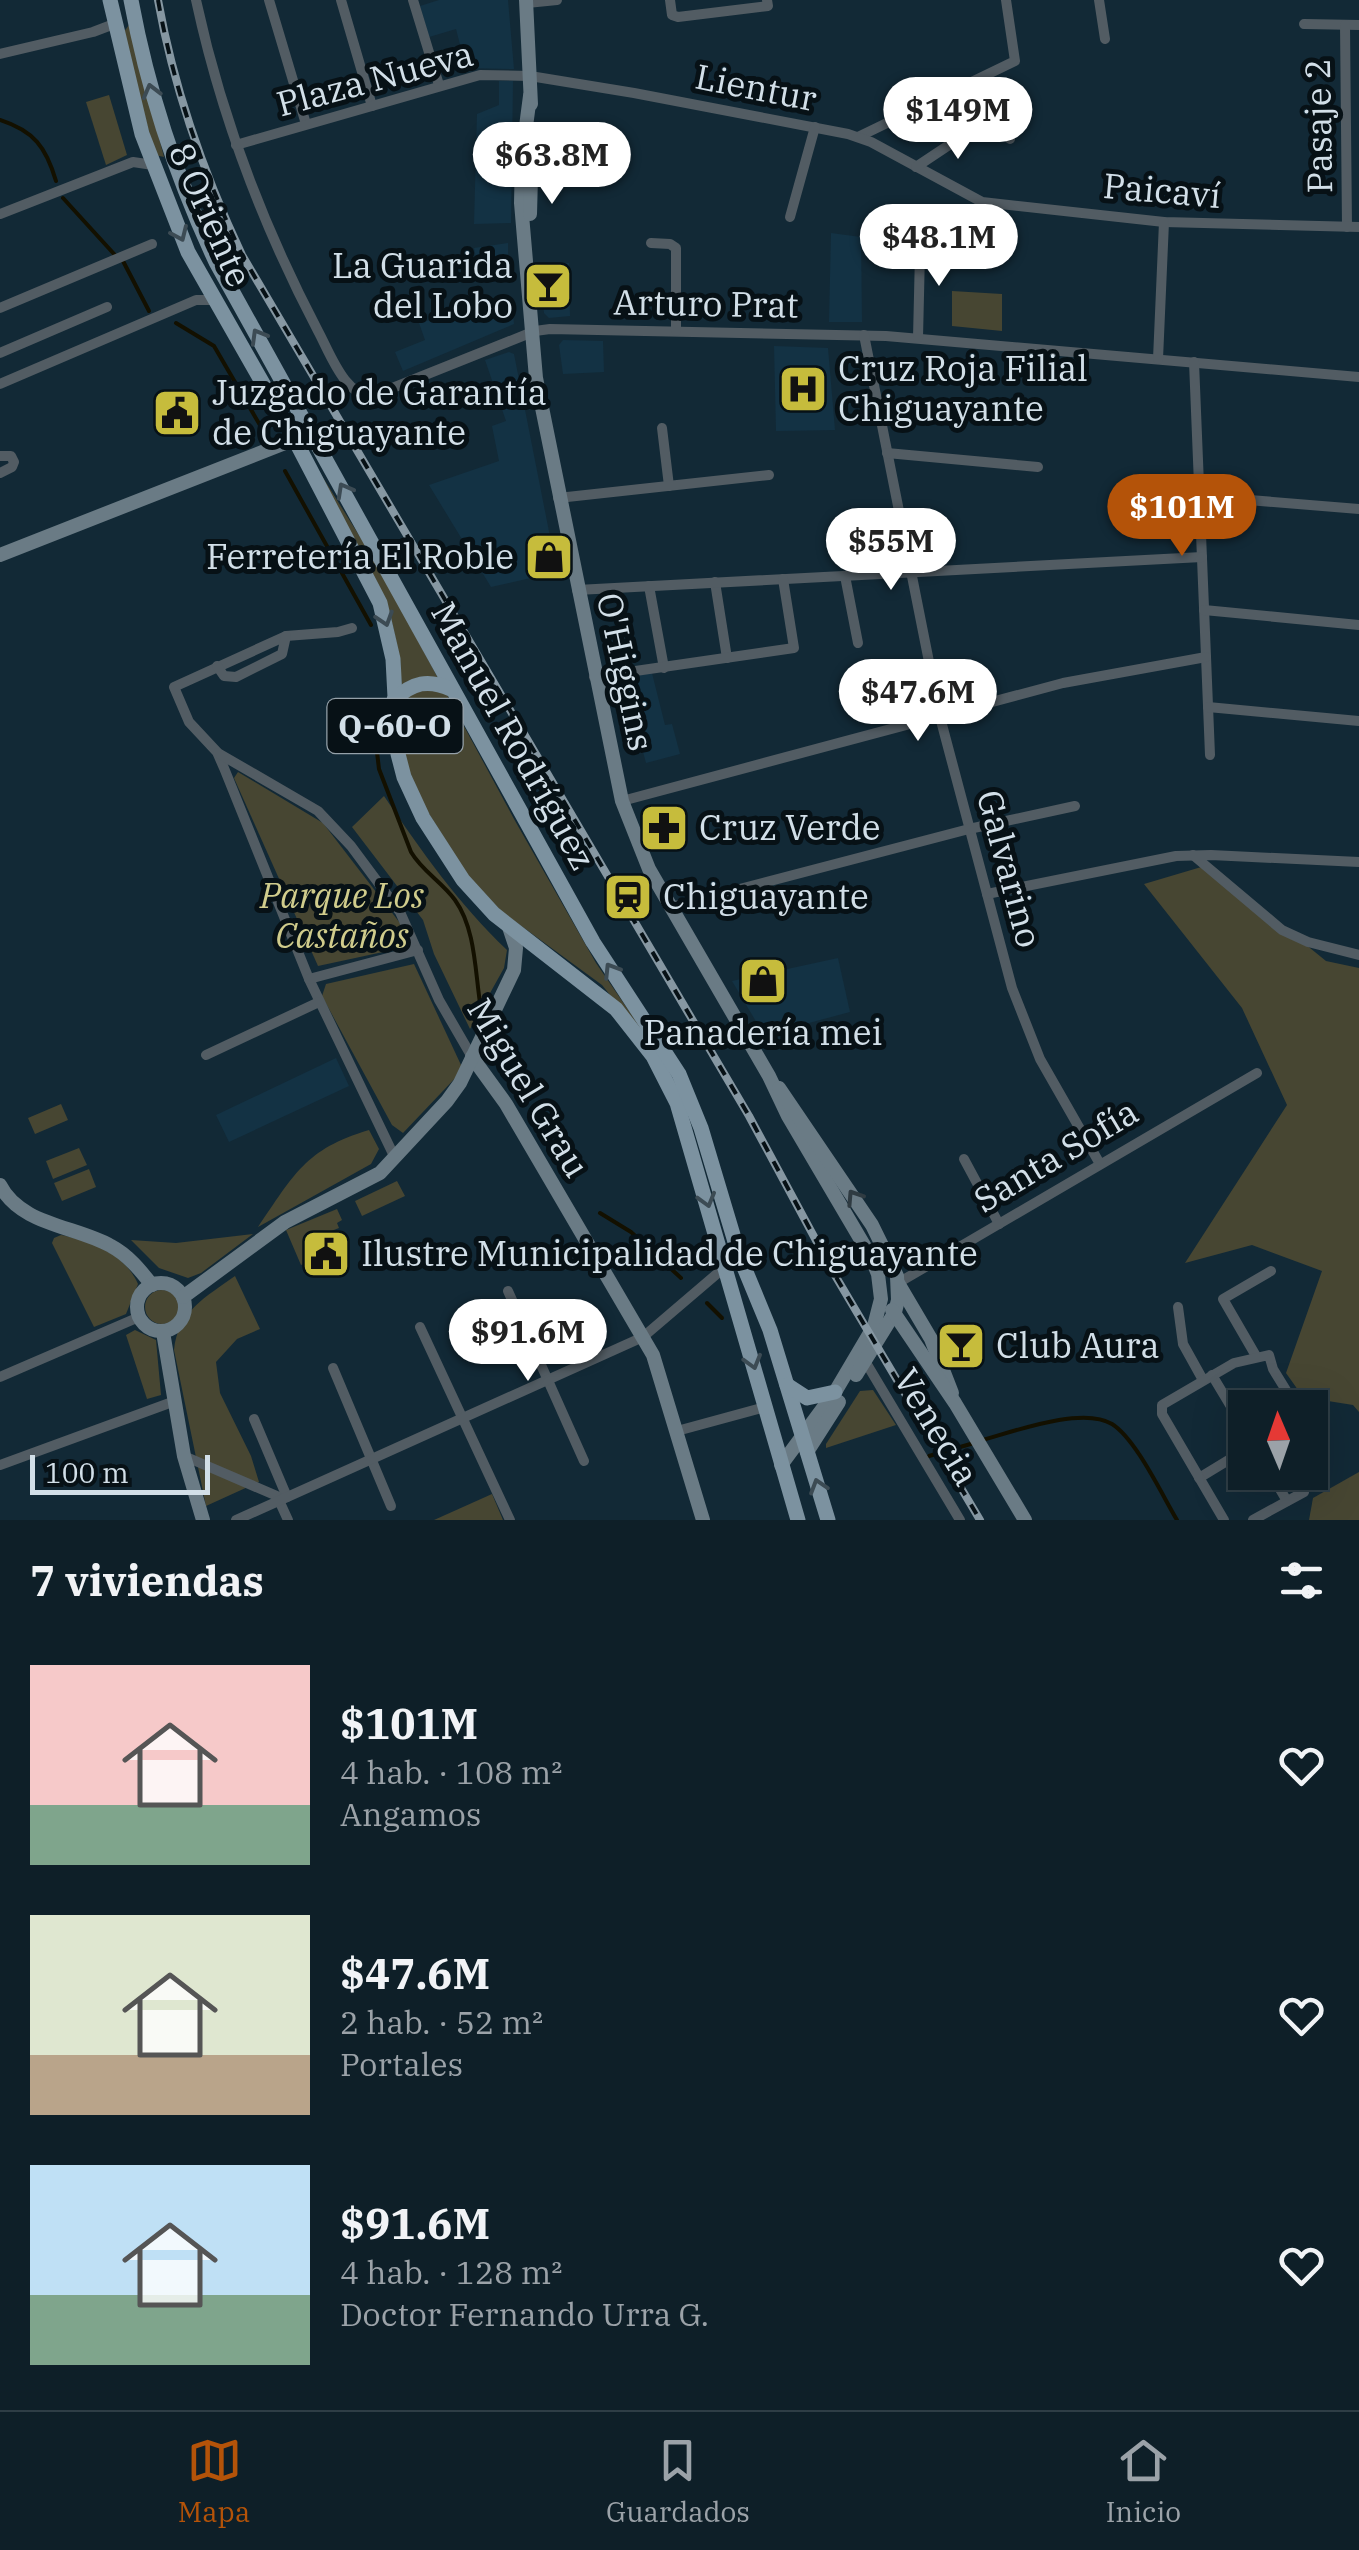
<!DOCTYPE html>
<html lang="es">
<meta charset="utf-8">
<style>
body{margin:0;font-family:"IBM Plex Serif",serif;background:#1c2c34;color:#f1f3f6;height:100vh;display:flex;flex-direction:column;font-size:38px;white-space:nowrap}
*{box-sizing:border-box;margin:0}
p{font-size:32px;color:#9ba2a8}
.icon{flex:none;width:55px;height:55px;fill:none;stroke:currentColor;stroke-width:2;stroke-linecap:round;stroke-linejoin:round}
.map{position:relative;height:1520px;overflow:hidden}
.drawer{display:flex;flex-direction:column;background:#0e1f28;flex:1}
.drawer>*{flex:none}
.needle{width:65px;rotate:358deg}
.controls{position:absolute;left:1228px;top:1390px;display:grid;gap:20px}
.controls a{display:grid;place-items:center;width:100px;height:100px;border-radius:0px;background:#0e1f28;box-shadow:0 10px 40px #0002,0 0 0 2px #2e3d45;font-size:50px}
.scale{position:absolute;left:30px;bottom:25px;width:180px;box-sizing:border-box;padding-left:10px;border:5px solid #d2dfe8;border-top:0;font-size:28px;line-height:35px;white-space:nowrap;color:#d2dfe8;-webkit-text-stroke:8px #071116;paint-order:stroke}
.price{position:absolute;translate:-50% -85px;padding:0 22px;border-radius:35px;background:#fff;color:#222;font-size:32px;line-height:65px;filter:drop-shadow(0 2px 5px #0008)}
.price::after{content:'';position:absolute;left:50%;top:60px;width:30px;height:22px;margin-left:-15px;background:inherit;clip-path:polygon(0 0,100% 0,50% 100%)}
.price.selected{background:#b45309;color:#fff}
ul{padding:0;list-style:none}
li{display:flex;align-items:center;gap:30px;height:250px;padding:0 30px}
li span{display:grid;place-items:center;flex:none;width:280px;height:200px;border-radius:0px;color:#555}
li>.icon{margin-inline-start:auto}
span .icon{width:120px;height:120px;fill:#fffc;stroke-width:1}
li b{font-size:42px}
h2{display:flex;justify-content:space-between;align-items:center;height:120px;padding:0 30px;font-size:42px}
.tabs{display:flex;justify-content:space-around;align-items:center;height:140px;border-top:2px solid #2e3d45;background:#0e1f28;font-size:28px;color:#9ba2a8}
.tabs a{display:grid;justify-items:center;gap:5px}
.tabs .selected{color:#b45309}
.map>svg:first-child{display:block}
.built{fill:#133244}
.green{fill:#474632}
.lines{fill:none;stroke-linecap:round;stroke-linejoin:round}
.stream{stroke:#131000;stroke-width:4}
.street{stroke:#525c63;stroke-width:10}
.secondary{stroke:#6a7b85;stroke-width:14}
.primary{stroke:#7c92a0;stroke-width:15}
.rail-casing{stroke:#8697a2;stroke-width:8}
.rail{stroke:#071116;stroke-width:4;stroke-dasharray:11;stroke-linecap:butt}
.oneway{stroke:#3c4b54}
.oneway2{stroke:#2f3b42}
.labels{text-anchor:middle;stroke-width:10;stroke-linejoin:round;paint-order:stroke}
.shield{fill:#071116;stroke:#95a1a9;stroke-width:2.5}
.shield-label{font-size:32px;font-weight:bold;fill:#d2dfe8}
.street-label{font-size:35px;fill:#d2dfe8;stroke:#071116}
.poi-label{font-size:35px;fill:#d2dfe8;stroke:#071116;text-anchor:start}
.park-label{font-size:35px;font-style:italic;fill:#d0cc8c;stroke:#071116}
</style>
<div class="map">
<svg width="1359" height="1520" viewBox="0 0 1359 1520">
<rect width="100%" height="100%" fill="#122936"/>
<g class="built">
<path d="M 439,0 L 508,0 L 514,69 L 466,68 L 456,29 L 429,37 L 420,6 Z"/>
<path d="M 499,81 L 513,81 L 511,223 L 474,224 L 477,114 L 499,105 Z"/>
<path d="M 831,233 L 861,237 L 862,322 L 829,322 Z"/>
<path d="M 508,243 L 508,271 L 480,277 L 474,248 Z"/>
<path d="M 569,263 L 570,316 L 549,318 L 544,313 L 540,264 Z"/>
<path d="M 512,305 L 514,324 L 403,371 L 395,352 L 425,340 L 419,323 L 448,315 L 451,321 Z"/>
<path d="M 563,340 L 603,341 L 604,372 L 563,374 L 559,345 Z"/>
<path d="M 774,346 L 828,348 L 835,430 L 776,431 Z"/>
<path d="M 509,352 L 514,354 L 557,572 L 491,587 L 429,485 L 499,461 L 492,426 L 506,421 L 485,360 Z"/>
<path d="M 652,673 L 665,725 L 672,724 L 680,754 L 646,763 L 623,678 Z"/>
<path d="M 838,958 L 850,1012 L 764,1035 L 732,981 Z"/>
<path d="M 336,1058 L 349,1086 L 229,1142 L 216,1115 Z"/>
</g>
<g class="green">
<path d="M 129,25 L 164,157 L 155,155 L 123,33 Z"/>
<path d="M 109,95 L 127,155 L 106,165 L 86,102 Z"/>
<path d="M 952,291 L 1002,294 L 1002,331 L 952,326 Z"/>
<path d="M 312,460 L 375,561 L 514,819 L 596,963 L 662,1059 L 602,985 L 501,911 L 469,877 L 427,811 L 406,764 L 400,659 L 390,613 Z"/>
<path d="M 238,772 L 323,823 L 403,927 L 411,946 L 318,966 L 234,778 Z"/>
<path d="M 384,796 C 422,852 458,903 507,950 L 504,968 L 470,1029 L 434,954 L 423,920 L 352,827 Z"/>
<path d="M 1208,865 L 1326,961 L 1359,968 L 1359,1412 L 1353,1405 L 1303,1397 L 1286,1373 L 1322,1271 L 1252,1245 L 1185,1263 L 1287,1105 L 1242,1008 L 1144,884 Z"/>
<path d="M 414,964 L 461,1065 L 460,1073 L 403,1133 L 392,1125 L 322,996 L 326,984 Z"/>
<path d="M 61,1104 L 68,1120 L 35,1134 L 28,1118 Z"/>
<path d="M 369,1130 L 379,1149 L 371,1164 L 258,1227 C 294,1175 305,1149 369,1130 Z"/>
<path d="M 79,1148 L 87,1165 L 53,1179 L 46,1161 Z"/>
<path d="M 89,1169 L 96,1187 L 62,1201 L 54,1183 Z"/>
<path d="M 397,1181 L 405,1196 L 362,1216 L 355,1201 Z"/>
<path d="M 337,1209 L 342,1220 L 337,1223 L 339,1228 L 303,1242 L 311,1261 L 301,1265 L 286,1230 Z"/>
<path d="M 253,1234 L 201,1273 L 188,1278 L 159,1268 L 131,1240 L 176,1243 Z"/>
<path d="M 61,1235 C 91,1241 125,1254 138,1284 L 126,1314 L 94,1327 L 52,1243 L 54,1238 Z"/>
<path d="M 235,1276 L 260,1329 L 237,1339 L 216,1362 L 220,1393 L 251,1456 L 259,1482 L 206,1506 L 174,1350 C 178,1311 206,1297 235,1276 Z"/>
<circle cx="162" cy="1307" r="17"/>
<path d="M 135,1330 L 156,1340 L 161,1395 L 147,1399 L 126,1335 Z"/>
<path d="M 873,1390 L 896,1425 L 826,1448 L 826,1444 L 860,1391 Z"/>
<path d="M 1359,1472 L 1359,1520 L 1309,1520 L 1313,1498 Z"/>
<path d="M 492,1494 L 503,1520 L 434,1520 Z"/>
</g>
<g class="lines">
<g class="stream">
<path d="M 0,120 C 34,131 46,147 56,181"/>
<path d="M 63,198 L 115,255"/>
<path d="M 123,261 L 149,311"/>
<path d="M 176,323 L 214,346 L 268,439"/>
<path d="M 285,471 L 371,625"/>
<path d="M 377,713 L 376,744 L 379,769 L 411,852 C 422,871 442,882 455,900 C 475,928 475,969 480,1003"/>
<path d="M 600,1213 L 631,1232 L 681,1278"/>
<path d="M 707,1303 L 722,1318"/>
<path d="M 983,1440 C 1015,1431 1083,1406 1112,1424 C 1136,1439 1162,1495 1177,1520"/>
<path d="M 929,1456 L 974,1443"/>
</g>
<g class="street">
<path d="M 196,0 C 221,116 263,226 318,331 C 330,353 346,400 375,395 L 535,331 L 550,329 L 886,336 L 1359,377"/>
<path d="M 269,0 L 306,124"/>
<path d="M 341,0 L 372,106"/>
<path d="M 413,0 L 439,85"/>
<path d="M 670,0 L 672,15 L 678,17 L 768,6 L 767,0"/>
<path d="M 1099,0 L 1105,39"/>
<path d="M 527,3 L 557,0"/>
<path d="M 1304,24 L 1359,25"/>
<path d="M 1345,25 L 1347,227"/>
<path d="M 0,54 L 93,32 L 114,24"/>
<path d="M 858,137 L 1015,61 L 1006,0"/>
<path d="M 236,145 L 480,75 L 530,76 L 634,93 L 848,134 L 871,142 L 982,202 L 1164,222 L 1359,227"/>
<path d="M 916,167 L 994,115 L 1006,116 L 1010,126 L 1010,139"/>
<path d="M 0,214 L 133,162 L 153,165"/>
<path d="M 790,217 L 815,127"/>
<path d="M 651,243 L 670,244 L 676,248 L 676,331"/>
<path d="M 0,308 L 152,244"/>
<path d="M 864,335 L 940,717 L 1012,988 L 1040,1059 L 1100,1164"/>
<path d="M 918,338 L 920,253"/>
<path d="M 0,353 L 107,307"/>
<path d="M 1158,359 L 1164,222"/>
<path d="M 1194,362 L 1210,755"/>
<path d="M 0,384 L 196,300 L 213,300"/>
<path d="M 662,428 L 669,486"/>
<path d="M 887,453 L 1038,467"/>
<path d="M 0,456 L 11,456 L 14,462 L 12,467 L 0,473"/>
<path d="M 1200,496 L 1359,509"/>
<path d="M 558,498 L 769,475"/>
<path d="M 845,576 L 858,643"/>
<path d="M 715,582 L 727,658"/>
<path d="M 649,586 L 664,668"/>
<path d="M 577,590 L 1202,557"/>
<path d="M 1204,610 L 1359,625"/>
<path d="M 352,628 L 338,632 L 286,636 L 174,687 L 189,722 L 217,752 L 224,768 L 309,979 L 395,1158"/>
<path d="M 217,666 L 224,676 L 236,677 L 282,654 L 286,636"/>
<path d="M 594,677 L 794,648 L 783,579"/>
<path d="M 1208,707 L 1359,721"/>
<path d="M 218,753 L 318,811 L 351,846 L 400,912 L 439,1000 L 472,1057"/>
<path d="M 622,801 L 1063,683 L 1206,657"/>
<path d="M 1193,855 L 1282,930 L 1308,942 L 1359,955"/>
<path d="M 987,894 L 1176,856 L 1211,855 L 1359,862"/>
<path d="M 671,907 L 969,829 L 1075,806"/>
<path d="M 309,979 L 418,950"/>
<path d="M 206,1055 L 319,1002"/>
<path d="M 964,1159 L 999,1224"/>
<path d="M 898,1283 L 1257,1073"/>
<path d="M 508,1291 L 584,1461"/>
<path d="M 1178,1307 L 1183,1344 L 1203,1380"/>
<path d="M 420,1327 L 510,1520"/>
<path d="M 1256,1356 L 1223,1299 L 1271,1271"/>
<path d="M 865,1361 L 960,1520"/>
<path d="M 333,1368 L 391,1506"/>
<path d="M 1212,1375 L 1245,1430"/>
<path d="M 0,1377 L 139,1317"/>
<path d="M 254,1419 L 287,1497"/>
<path d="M 677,1431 L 765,1407"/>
<path d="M 184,1456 L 277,1496 L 288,1520"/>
<path d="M 0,1465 L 175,1401"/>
<path d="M 1270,1472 L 1287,1501"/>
<path d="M 1199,1478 L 1245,1450"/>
<path d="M 236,1520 L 643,1337 L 739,1255"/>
<path d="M 1224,1520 L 1162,1414 L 1162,1405 L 1234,1363 L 1269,1355 L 1273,1369 L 1297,1408"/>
<path d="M 1253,1520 L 1304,1492"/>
</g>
<g class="secondary">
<path d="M 526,0 L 531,104"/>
<path d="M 530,96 L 522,157 L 521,203 L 536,378 L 622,801 L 649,869 L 769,1076 L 788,1116 L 871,1257 L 878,1274 L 881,1299 L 874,1326 L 835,1392 L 781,1465"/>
<path d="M 530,214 L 532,141"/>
<path d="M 0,555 L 285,443 L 310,429"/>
<path d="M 472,1057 L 506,1104 L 653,1355 L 703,1520"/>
<path d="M 779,1088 L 872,1225 L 897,1276 L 898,1300 L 895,1312 L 856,1375"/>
<path d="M 0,1185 C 20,1225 76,1226 111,1246 C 128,1255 140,1270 152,1285"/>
<circle cx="161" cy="1307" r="24"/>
<path d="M 898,1283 L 931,1339 L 952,1393"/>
<path d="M 183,1297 L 285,1222 L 380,1173 L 447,1101 L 460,1083 L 514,970 L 516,948 L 509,927"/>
<path d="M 892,1310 L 955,1403 L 1025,1520"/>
<path d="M 163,1332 L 184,1456 L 203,1520"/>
<path d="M 807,1452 L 839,1402"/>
</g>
<g class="primary">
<path d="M 110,0 L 142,134 L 188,252 L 294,438 L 380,603 L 393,659 L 398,754 L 404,777 L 423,818 L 463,880 L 494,914 L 616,1009 L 653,1056 L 677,1103 L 798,1520"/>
<path d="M 131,0 C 148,92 176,177 216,262 L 593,942 L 679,1074 L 701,1128 L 739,1255 L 770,1330 L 828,1520"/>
<path d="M 394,700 C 413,682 428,679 451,689"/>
<path d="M 787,1385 L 807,1398 L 835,1392"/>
</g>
<g class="rail-casing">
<path id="rail" d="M 158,0 C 174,90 203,172 242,255 L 749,1116 L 833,1272 L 980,1520"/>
</g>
<use href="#rail" class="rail"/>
</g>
<defs><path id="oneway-chevron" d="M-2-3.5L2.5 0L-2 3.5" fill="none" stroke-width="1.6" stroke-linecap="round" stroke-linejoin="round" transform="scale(2.5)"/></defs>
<g class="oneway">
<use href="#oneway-chevron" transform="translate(151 91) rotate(-105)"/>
<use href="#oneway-chevron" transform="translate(180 234) rotate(66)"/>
<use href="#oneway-chevron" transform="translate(258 336) rotate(-120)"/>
<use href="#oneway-chevron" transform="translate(344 490) rotate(-119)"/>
<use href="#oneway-chevron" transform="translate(385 619) rotate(72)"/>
<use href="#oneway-chevron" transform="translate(611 970) rotate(-122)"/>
<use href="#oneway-chevron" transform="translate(707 1200) rotate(74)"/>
<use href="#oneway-chevron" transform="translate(753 1362) rotate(74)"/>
<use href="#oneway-chevron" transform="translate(818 1486) rotate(-107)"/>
</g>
<use class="oneway2" href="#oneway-chevron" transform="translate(854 1197) rotate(-123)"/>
<defs>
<g id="bar-square" transform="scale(2.5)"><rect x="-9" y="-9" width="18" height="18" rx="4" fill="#c6bc3c" stroke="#071116"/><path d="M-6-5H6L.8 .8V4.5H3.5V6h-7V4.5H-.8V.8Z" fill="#111"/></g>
<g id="hospital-square" transform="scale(2.5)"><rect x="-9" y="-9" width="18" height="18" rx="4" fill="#c6bc3c" stroke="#071116"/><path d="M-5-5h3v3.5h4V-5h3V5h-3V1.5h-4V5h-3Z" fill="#111"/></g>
<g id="civic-square" transform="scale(2.5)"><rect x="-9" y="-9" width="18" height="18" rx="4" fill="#c6bc3c" stroke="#071116"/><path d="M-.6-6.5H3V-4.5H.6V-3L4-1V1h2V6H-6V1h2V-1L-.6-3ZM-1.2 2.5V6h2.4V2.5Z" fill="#111"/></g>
<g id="shop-square" transform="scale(2.5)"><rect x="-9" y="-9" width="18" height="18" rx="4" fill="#c6bc3c" stroke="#071116"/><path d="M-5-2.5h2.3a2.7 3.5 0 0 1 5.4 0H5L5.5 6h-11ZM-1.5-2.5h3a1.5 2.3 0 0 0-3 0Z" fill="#111"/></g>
<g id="pharmacy-square" transform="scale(2.5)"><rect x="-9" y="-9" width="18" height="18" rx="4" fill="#c6bc3c" stroke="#071116"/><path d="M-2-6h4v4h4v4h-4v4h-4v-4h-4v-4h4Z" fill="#111"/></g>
<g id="station-square" transform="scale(2.5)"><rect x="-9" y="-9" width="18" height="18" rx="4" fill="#c6bc3c" stroke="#071116"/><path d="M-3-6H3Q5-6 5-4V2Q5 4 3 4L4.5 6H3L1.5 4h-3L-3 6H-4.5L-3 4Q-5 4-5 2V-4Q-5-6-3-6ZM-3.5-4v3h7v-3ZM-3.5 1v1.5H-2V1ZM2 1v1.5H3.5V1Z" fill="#111"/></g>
</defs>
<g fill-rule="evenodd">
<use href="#bar-square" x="548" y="286"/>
<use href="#hospital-square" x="803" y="389"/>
<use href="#civic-square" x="177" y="413"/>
<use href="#shop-square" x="549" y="557"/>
<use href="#pharmacy-square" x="664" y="828"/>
<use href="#station-square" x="628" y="897"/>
<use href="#shop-square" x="763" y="981"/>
<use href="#civic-square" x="326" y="1254"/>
<use href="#bar-square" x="961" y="1346"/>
</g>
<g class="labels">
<rect class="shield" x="327.5" y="699" width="135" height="54" rx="8"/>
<g class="shield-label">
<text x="395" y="737">Q-60-O</text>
</g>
<g class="street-label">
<text transform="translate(375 79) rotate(-15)" y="12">Plaza Nueva</text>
<text transform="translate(756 88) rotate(11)" y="12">Lientur</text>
<text transform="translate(1319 126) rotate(-91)" y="12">Pasaje 2</text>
<text transform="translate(1162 191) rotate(5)" y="12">Paicaví</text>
<text transform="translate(210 215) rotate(66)" y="12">8 Oriente</text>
<text transform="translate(706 304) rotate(1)" y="12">Arturo Prat</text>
<text transform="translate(625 672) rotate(78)" y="12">O'Higgins</text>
<text transform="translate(513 736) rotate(61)" y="12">Manuel Rodríguez</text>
<text transform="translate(1009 869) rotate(75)" y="12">Galvarino</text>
<text transform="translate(528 1088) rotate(59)" y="12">Miguel Grau</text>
<text transform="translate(1056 1156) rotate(-31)" y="12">Santa Sofía</text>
<text transform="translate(936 1427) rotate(59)" y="12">Venecia</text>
</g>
<g class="poi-label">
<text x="513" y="278" text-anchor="end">La Guarida<tspan x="513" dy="40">del Lobo</tspan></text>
<text x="838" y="381">Cruz Roja Filial<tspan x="838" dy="40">Chiguayante</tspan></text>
<text x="212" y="405">Juzgado de Garantía<tspan x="212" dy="40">de Chiguayante</tspan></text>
<text x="514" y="569" text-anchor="end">Ferretería El Roble</text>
<text x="699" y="840">Cruz Verde</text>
<text x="663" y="909">Chiguayante</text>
<text x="763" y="1045" text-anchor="middle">Panadería mei</text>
<text x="361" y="1266">Ilustre Municipalidad de Chiguayante</text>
<text x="996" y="1358">Club Aura</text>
</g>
<g class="park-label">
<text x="342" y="908">Parque Los<tspan x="342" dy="40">Castaños</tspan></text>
</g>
</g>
</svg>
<div class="controls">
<a><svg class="needle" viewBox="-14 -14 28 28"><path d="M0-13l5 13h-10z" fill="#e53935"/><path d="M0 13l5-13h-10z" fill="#9ba2a8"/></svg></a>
</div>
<div class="scale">100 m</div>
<b class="price" style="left:958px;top:162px">$149M</b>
<b class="price" style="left:552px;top:207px">$63.8M</b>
<b class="price" style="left:939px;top:289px">$48.1M</b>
<b class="price selected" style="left:1182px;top:559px">$101M</b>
<b class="price" style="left:891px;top:593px">$55M</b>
<b class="price" style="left:918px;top:744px">$47.6M</b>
<b class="price" style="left:528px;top:1384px">$91.6M</b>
</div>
<section class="drawer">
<h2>7 viviendas<svg class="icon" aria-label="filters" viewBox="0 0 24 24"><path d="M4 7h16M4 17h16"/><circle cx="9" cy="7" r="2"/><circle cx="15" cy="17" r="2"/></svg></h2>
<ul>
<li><span style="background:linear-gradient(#f6c9c9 70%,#7fa58c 0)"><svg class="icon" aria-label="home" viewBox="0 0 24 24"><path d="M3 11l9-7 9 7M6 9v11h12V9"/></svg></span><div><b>$101M</b><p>4 hab. · 108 m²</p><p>Angamos</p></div><svg class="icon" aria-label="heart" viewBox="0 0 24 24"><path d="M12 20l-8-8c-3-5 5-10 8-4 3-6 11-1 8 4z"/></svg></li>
<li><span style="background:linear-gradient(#dfe7d0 70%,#b9a48a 0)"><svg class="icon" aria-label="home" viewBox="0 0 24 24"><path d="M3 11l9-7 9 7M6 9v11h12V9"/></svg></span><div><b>$47.6M</b><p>2 hab. · 52 m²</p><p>Portales</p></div><svg class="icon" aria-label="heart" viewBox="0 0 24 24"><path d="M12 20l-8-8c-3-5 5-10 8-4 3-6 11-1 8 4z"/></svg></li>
<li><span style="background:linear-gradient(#bfe0f5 65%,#7fa58c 0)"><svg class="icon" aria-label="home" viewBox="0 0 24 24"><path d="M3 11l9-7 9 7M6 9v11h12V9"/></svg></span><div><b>$91.6M</b><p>4 hab. · 128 m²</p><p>Doctor Fernando Urra G.</p></div><svg class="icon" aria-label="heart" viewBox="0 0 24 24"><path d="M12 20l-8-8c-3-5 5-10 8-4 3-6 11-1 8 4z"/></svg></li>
</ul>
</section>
<nav class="tabs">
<a class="selected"><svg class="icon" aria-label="map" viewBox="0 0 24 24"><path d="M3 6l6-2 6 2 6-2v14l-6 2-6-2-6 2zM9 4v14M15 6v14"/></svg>Mapa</a>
<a><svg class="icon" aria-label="saved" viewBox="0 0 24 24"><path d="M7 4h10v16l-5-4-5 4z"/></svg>Guardados</a>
<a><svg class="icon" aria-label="home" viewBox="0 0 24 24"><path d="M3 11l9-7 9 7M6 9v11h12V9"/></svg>Inicio</a>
</nav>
